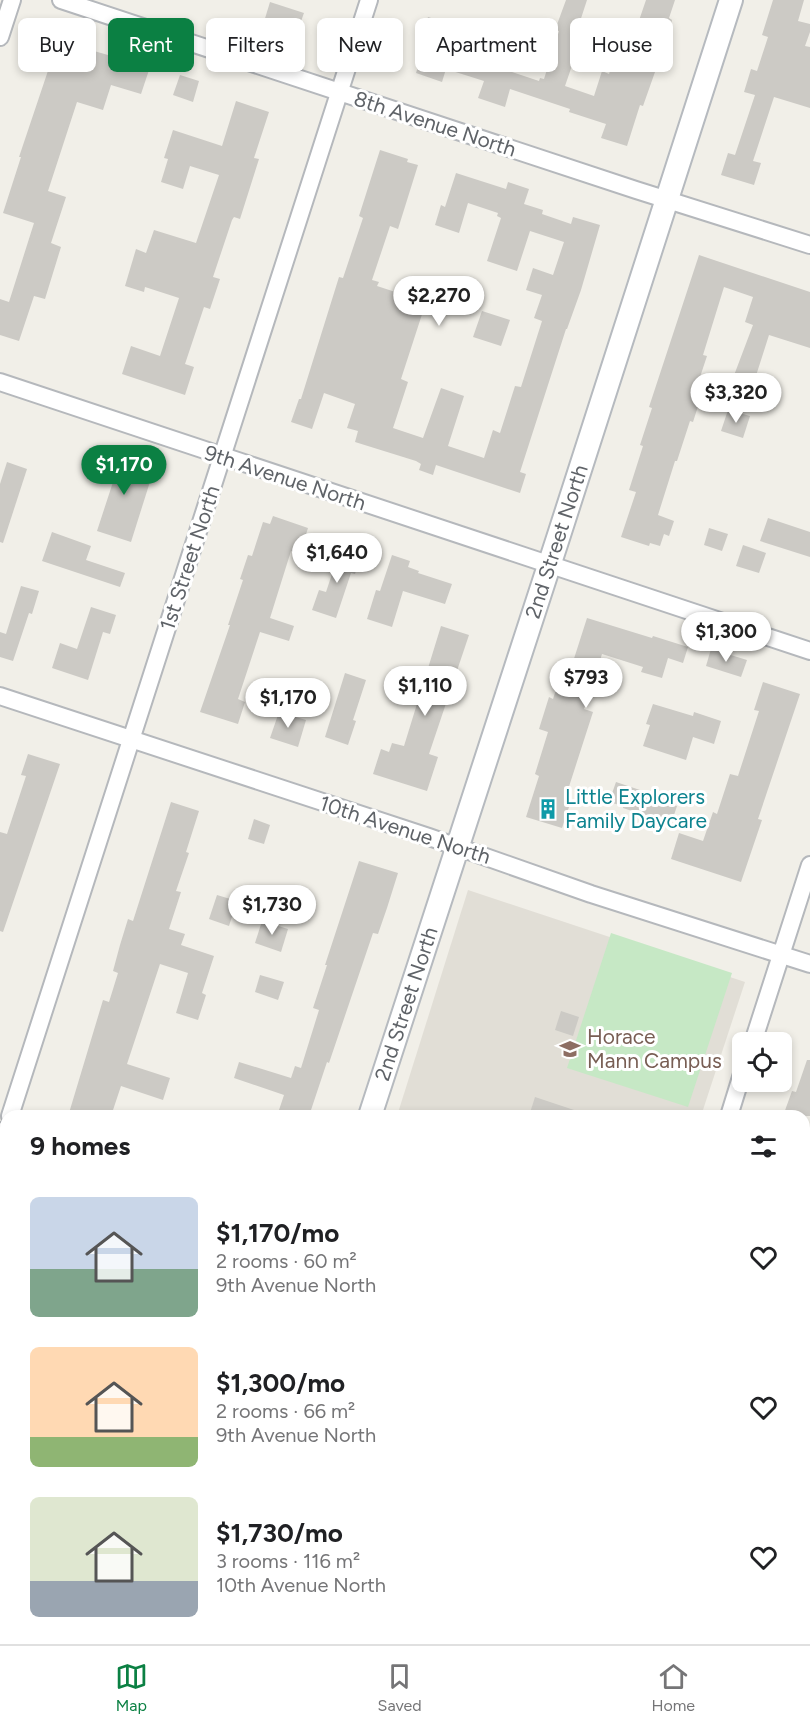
<!DOCTYPE html>
<meta charset="utf-8">
<style>
body{margin:0;font-family:Figtree,sans-serif;background:#f6f6f6;color:#202124;height:100vh;display:flex;flex-direction:column;font-size:22px;white-space:nowrap}
*{box-sizing:border-box;margin:0}
p{font-size:20px;color:#757577}
.icon{flex:none;width:33px;height:33px;fill:none;stroke:currentColor;stroke-width:2;stroke-linecap:round;stroke-linejoin:round}
.map{position:relative;flex:1;overflow:hidden}
.details{position:absolute;left:0px;top:1110px;width:810px;height:534px;display:flex;flex-direction:column;background:#fff;border-radius:18px 18px 0 0;box-shadow:0 3px 9px #0003}
.details>*{flex:none}
.top-card{position:absolute;left:18px;top:18px;width:774px;height:54px;display:flex;gap:12px}
.controls{position:absolute;left:732px;top:1032px;display:grid;gap:12px}
.controls a{display:grid;place-items:center;width:60px;height:60px;border-radius:9px;background:#fff;box-shadow:0 3px 9px #0003;font-size:30px}
.price{position:absolute;translate:-50% -51px;padding:0 14px;border-radius:21px;background:#fff;color:#222;font-size:20px;line-height:39px;filter:drop-shadow(0 2px 3px #0008)}
.price::after{content:'';position:absolute;left:50%;top:36px;width:18px;height:14px;margin-left:-9px;background:inherit;clip-path:polygon(0 0,100% 0,50% 100%)}
.price.selected{background:#0b8043;color:#fff}
ul{padding:0;list-style:none}
li{display:flex;align-items:center;gap:18px;height:150px;padding:0 30px}
li span{display:grid;place-items:center;flex:none;width:168px;height:120px;border-radius:9px;color:#555}
li>.icon{margin-inline-start:auto}
span .icon{width:72px;height:72px;fill:#fffc;stroke-width:1}
li b{font-size:26px}
h2{display:flex;justify-content:space-between;align-items:center;height:72px;padding:0 30px;font-size:26px}
.chip{padding:0 21px;border-radius:9px;background:#fff;box-shadow:0 3px 9px #0003;font-size:21px;line-height:54px}
.chip.selected{background:#0b8043;color:#fff}
.menu{display:flex;justify-content:space-around;align-items:center;height:84px;border-top:2px solid #e0e0e0;background:#fff;font-size:16px;color:#757577}
.menu a{display:grid;justify-items:center;gap:3px}
.menu .selected{color:#0b8043}
.map>svg:first-child{display:block}
.education{fill:#e1ded6}
.green{fill:#c6e8c5}
.building{fill:#cccac5}
.lines{fill:none;stroke-linecap:round;stroke-linejoin:round}
.street-casing{stroke:#b5b8bc;stroke-width:20}
.secondary-casing{stroke:#b6babf;stroke-width:26}
.street{stroke:#fff;stroke-width:16}
.secondary{stroke:#fff;stroke-width:22}
.labels{text-anchor:middle;stroke-width:6;stroke-linejoin:round;paint-order:stroke}
.street-label{font-size:21px;fill:#5f6368;stroke:#fff}
.culture-label{font-size:21px;fill:#0d838f;stroke:#fff;text-anchor:start}
.education-label{font-size:21px;fill:#785e54;stroke:#fff;text-anchor:start}
</style>
<div class="map">
<svg width="810" height="1644" viewBox="0 0 810 1644">
<rect width="100%" height="100%" fill="#f1efe8"/>
<path class="education" d="M 468,890 L 745,982 L 701,1116 L 397,1116 Z"/>
<path class="green" d="M 611,933 L 732,973 L 688,1107 L 567,1068 Z"/>
<g class="building">
<path d="M 566,0 L 587,0 L 571,49 L 577,51 L 565,86 L 594,96 L 602,71 L 609,74 L 621,37 L 632,41 L 646,0 L 675,0 L 669,18 L 672,20 L 667,38 L 643,106 L 640,105 L 627,146 L 601,138 L 606,124 L 569,112 L 570,109 L 510,89 L 505,107 L 478,98 L 484,81 L 446,69 L 442,82 L 416,73 L 426,41 L 420,39 L 428,17 L 453,25 L 445,47 L 488,61 L 499,26 L 518,33 L 514,44 L 517,45 L 509,71 L 539,81 L 540,78 L 544,79 L 559,31 L 555,30 Z"/>
<path d="M 773,0 L 804,0 L 798,21 L 810,24 L 810,32 L 805,46 L 810,47 L 810,108 L 774,97 L 753,161 L 761,163 L 754,185 L 721,175 L 728,153 L 735,155 L 755,95 L 744,92 L 751,69 L 757,71 L 768,37 L 762,35 Z"/>
<path d="M 270,2 L 304,13 L 296,35 L 263,25 Z"/>
<path d="M 59,38 L 80,45 L 80,47 L 150,67 L 141,94 L 111,85 L 103,110 L 77,102 L 48,191 L 66,197 L 51,243 L 61,247 L 45,299 L 34,296 L 19,341 L 0,335 L 0,299 L 9,302 L 34,223 L 3,213 L 21,157 L 19,157 Z"/>
<path d="M 180,75 L 199,81 L 193,102 L 173,95 Z"/>
<path d="M 236,101 L 269,112 L 254,158 L 259,159 L 240,219 L 234,217 L 232,220 L 213,277 L 220,279 L 210,309 L 204,307 L 185,364 L 194,367 L 185,395 L 122,374 L 131,346 L 160,356 L 179,298 L 145,287 L 144,292 L 125,286 L 136,249 L 146,253 L 154,230 L 196,243 L 219,175 L 190,166 L 183,189 L 161,182 L 168,159 L 164,158 L 173,130 L 222,146 Z"/>
<path d="M 380,150 L 408,159 L 407,162 L 418,165 L 398,229 L 390,226 L 372,280 L 379,282 L 377,286 L 426,302 L 401,379 L 408,382 L 393,428 L 423,438 L 441,388 L 464,396 L 448,446 L 484,458 L 493,430 L 500,433 L 515,386 L 521,387 L 542,321 L 534,318 L 542,295 L 526,290 L 533,268 L 553,275 L 564,242 L 530,231 L 517,271 L 487,261 L 501,218 L 497,216 L 498,213 L 468,203 L 459,233 L 435,225 L 441,205 L 445,207 L 456,173 L 506,189 L 508,182 L 529,189 L 524,204 L 543,210 L 542,214 L 571,224 L 573,217 L 600,225 L 581,290 L 567,329 L 566,329 L 520,472 L 526,474 L 520,493 L 436,465 L 433,475 L 419,470 L 421,464 L 416,461 L 355,442 L 358,431 L 347,428 L 355,404 L 324,393 L 312,429 L 291,422 L 299,399 L 301,399 L 339,277 L 343,278 L 363,218 L 359,216 Z"/>
<path d="M 699,255 L 810,292 L 810,348 L 769,335 L 753,385 L 733,378 L 753,325 L 745,322 L 753,297 L 724,287 L 703,355 L 707,356 L 693,398 L 700,400 L 693,422 L 690,421 L 677,461 L 675,461 L 658,515 L 674,521 L 669,536 L 664,534 L 660,546 L 650,543 L 649,546 L 621,537 L 636,492 L 629,490 L 643,446 L 640,445 L 652,408 L 649,407 Z"/>
<path d="M 482,311 L 510,320 L 501,346 L 473,337 Z"/>
<path d="M 728,410 L 750,416 L 743,438 L 721,431 Z"/>
<path d="M 106,456 L 123,461 L 124,456 L 149,464 L 148,467 L 154,469 L 131,542 L 97,531 L 113,482 L 99,478 Z"/>
<path d="M 7,462 L 27,469 L 3,543 L 0,542 L 0,484 Z"/>
<path d="M 273,516 L 308,528 L 300,554 L 291,551 L 270,618 L 294,626 L 289,641 L 260,632 L 238,699 L 245,702 L 238,724 L 200,712 L 230,625 L 228,625 L 243,580 L 240,579 L 248,555 L 252,556 L 263,522 L 270,524 Z"/>
<path d="M 768,518 L 810,532 L 810,557 L 760,541 Z"/>
<path d="M 709,528 L 728,534 L 722,551 L 704,545 Z"/>
<path d="M 52,532 L 91,546 L 86,560 L 125,573 L 120,587 L 42,561 Z"/>
<path d="M 743,545 L 766,553 L 759,573 L 736,566 Z"/>
<path d="M 341,547 L 361,554 L 355,574 L 351,573 L 336,618 L 312,610 L 319,590 L 326,592 Z"/>
<path d="M 392,555 L 410,561 L 408,567 L 419,571 L 418,573 L 452,584 L 445,604 L 403,591 L 392,627 L 367,619 L 376,590 L 380,591 Z"/>
<path d="M 21,586 L 39,591 L 32,614 L 29,613 L 13,661 L 0,657 L 0,632 L 6,634 Z"/>
<path d="M 91,607 L 116,615 L 110,634 L 103,632 L 88,680 L 52,668 L 60,643 L 77,649 Z"/>
<path d="M 587,618 L 652,638 L 653,636 L 688,647 L 683,663 L 668,658 L 662,678 L 641,672 L 643,667 L 602,654 L 584,709 L 593,712 L 565,799 L 571,801 L 562,828 L 526,817 L 539,776 L 535,774 L 548,732 L 539,729 L 549,697 L 553,699 L 564,665 L 571,668 Z"/>
<path d="M 441,626 L 469,635 L 429,754 L 438,757 L 427,791 L 373,774 L 381,749 L 389,752 L 392,743 L 404,746 Z"/>
<path d="M 711,649 L 747,660 L 741,677 L 706,666 Z"/>
<path d="M 345,673 L 366,680 L 353,720 L 356,721 L 348,745 L 325,737 Z"/>
<path d="M 763,682 L 800,694 L 758,819 L 762,820 L 741,882 L 671,859 L 679,833 L 703,841 L 713,812 L 717,814 L 730,774 L 738,776 L 759,711 L 754,710 Z"/>
<path d="M 653,704 L 693,716 L 694,712 L 721,721 L 714,744 L 693,737 L 686,760 L 643,746 L 650,725 L 646,724 Z"/>
<path d="M 279,712 L 306,720 L 298,747 L 270,738 Z"/>
<path d="M 28,754 L 60,764 L 3,932 L 0,931 L 0,832 L 7,834 L 26,776 L 21,775 Z"/>
<path d="M 616,782 L 643,791 L 641,794 L 677,806 L 671,824 L 623,808 L 623,806 L 609,802 Z"/>
<path d="M 171,802 L 199,811 L 186,852 L 189,853 L 176,891 L 181,892 L 169,929 L 185,934 L 181,945 L 214,956 L 202,993 L 206,995 L 198,1020 L 176,1013 L 188,973 L 160,964 L 127,1064 L 170,1078 L 163,1100 L 121,1086 L 111,1116 L 80,1116 L 69,1113 L 103,1000 L 109,1002 L 118,973 L 113,971 L 120,945 L 128,919 L 133,921 Z"/>
<path d="M 254,819 L 270,825 L 264,844 L 248,839 Z"/>
<path d="M 359,861 L 398,873 L 387,908 L 378,934 L 373,933 L 329,1063 L 327,1062 L 309,1116 L 277,1116 L 284,1095 L 234,1078 L 239,1062 L 291,1078 L 295,1066 L 301,1068 L 319,1010 L 313,1008 L 327,965 L 325,965 Z"/>
<path d="M 217,895 L 237,901 L 229,926 L 209,919 Z"/>
<path d="M 262,921 L 288,929 L 281,952 L 255,943 Z"/>
<path d="M 260,975 L 284,982 L 278,1000 L 255,992 Z"/>
<path d="M 561,1011 L 579,1017 L 573,1036 L 555,1030 Z"/>
<path d="M 807,1060 L 810,1060 L 810,1116 L 783,1116 L 792,1091 L 796,1092 Z"/>
<path d="M 535,1097 L 583,1113 L 583,1116 L 529,1116 Z"/>
</g>
<g class="lines">
<g class="street-casing">
<g id="street">
<path d="M 61,0 L 636,190 L 810,245"/>
<path d="M 0,37 L 12,0"/>
<path d="M 0,382 L 810,651"/>
<path d="M 0,696 L 429,837 L 591,894 L 810,964"/>
<path d="M 753,1042 L 810,865"/>
<path d="M 10,1116 L 369,0"/>
<path d="M 729,1116 L 742,1074"/>
<path d="M 0,1148 L 6,1129"/>
<path d="M 0,1317 L 6,1319"/>
<path d="M 804,1583 L 810,1585"/>
<path d="M 558,1644 L 560,1638"/>
</g>
</g>
<g class="secondary-casing">
<g id="secondary">
<path id="s1" d="M 370,1116 L 559,535 L 731,0"/>
<path d="M 198,1644 L 200,1638"/>
</g>
</g>
<use href="#street" class="street"/>
<use href="#secondary" class="secondary"/>
</g>
<defs>
<g id="building-bare" transform="scale(1.62)"><path d="M-4-6H4V6H1V3H-1V6H-4ZM-2.5-4.3h1.7v1.8h-1.7ZM.8-4.3h1.7v1.8H.8ZM-2.5-1h1.7V.8h-1.7ZM.8-1h1.7V.8H.8Z" fill="#0f9aa8" stroke="#fff" stroke-width="2.5" paint-order="stroke"/></g>
<g id="school-bare" transform="scale(1.62)"><path d="M0-5L7-2L0 1L-7-2ZM-4 1L0 2.5L4 1V4Q0 6-4 4Z" fill="#8d6e63" stroke="#fff" stroke-width="2.5" paint-order="stroke"/></g>
</defs>
<g fill-rule="evenodd">
<use href="#building-bare" x="548" y="809"/>
<use href="#school-bare" x="570" y="1049"/>
</g>
<g class="labels">
<g class="street-label">
<text transform="translate(435 124) rotate(18)" y="7">8th Avenue North</text>
<text transform="translate(285 478) rotate(18)" y="7">9th Avenue North</text>
<text dy="7" stroke="none"><textPath href="#s1" startOffset="604">2nd Street North</textPath></text>
<text transform="translate(190 558) rotate(-72)" y="7">1st Street North</text>
<text transform="translate(405 830) rotate(18)" y="7">10th Avenue North</text>
<text dy="7" stroke="none"><textPath href="#s1" startOffset="118">2nd Street North</textPath></text>
</g>
<g class="culture-label">
<text x="565" y="804">Little Explorers<tspan x="565" dy="24">Family Daycare</tspan></text>
</g>
<g class="education-label">
<text x="587" y="1044">Horace<tspan x="587" dy="24">Mann Campus</tspan></text>
</g>
</g>
</svg>
<div class="controls">
<a><svg class="icon" aria-label="locate" viewBox="0 0 24 24"><circle cx="12" cy="12" r="6"/><path d="M12 2v4M12 18v4M2 12h4M18 12h4"/></svg></a>
</div>
<b class="price" style="left:439px;top:327px">$2,270</b>
<b class="price" style="left:736px;top:424px">$3,320</b>
<b class="price selected" style="left:124px;top:496px">$1,170</b>
<b class="price" style="left:337px;top:584px">$1,640</b>
<b class="price" style="left:726px;top:663px">$1,300</b>
<b class="price" style="left:586px;top:709px">$793</b>
<b class="price" style="left:425px;top:717px">$1,110</b>
<b class="price" style="left:288px;top:729px">$1,170</b>
<b class="price" style="left:272px;top:936px">$1,730</b>
<div class="top-card">
<a class="chip">Buy</a>
<a class="chip selected">Rent</a>
<a class="chip">Filters</a>
<a class="chip">New</a>
<a class="chip">Apartment</a>
<a class="chip">House</a>
</div>
<section class="details">
<h2>9 homes<svg class="icon" aria-label="filters" viewBox="0 0 24 24"><path d="M4 7h16M4 17h16"/><circle cx="9" cy="7" r="2"/><circle cx="15" cy="17" r="2"/></svg></h2>
<ul>
<li><span style="background:linear-gradient(#c9d6e8 60%,#7fa58c 0)"><svg class="icon" aria-label="home" viewBox="0 0 24 24"><path d="M3 11l9-7 9 7M6 9v11h12V9"/></svg></span><div><b>$1,170/mo</b><p>2 rooms · 60 m²</p><p>9th Avenue North</p></div><svg class="icon" aria-label="heart" viewBox="0 0 24 24"><path d="M12 20l-8-8c-3-5 5-10 8-4 3-6 11-1 8 4z"/></svg></li>
<li><span style="background:linear-gradient(#ffd9b3 75%,#8fb573 0)"><svg class="icon" aria-label="home" viewBox="0 0 24 24"><path d="M3 11l9-7 9 7M6 9v11h12V9"/></svg></span><div><b>$1,300/mo</b><p>2 rooms · 66 m²</p><p>9th Avenue North</p></div><svg class="icon" aria-label="heart" viewBox="0 0 24 24"><path d="M12 20l-8-8c-3-5 5-10 8-4 3-6 11-1 8 4z"/></svg></li>
<li><span style="background:linear-gradient(#dfe7d0 70%,#9aa5b1 0)"><svg class="icon" aria-label="home" viewBox="0 0 24 24"><path d="M3 11l9-7 9 7M6 9v11h12V9"/></svg></span><div><b>$1,730/mo</b><p>3 rooms · 116 m²</p><p>10th Avenue North</p></div><svg class="icon" aria-label="heart" viewBox="0 0 24 24"><path d="M12 20l-8-8c-3-5 5-10 8-4 3-6 11-1 8 4z"/></svg></li>
</ul>
</section>
</div>
<nav class="menu">
<a class="selected"><svg class="icon" aria-label="map" viewBox="0 0 24 24"><path d="M3 6l6-2 6 2 6-2v14l-6 2-6-2-6 2zM9 4v14M15 6v14"/></svg>Map</a>
<a><svg class="icon" aria-label="saved" viewBox="0 0 24 24"><path d="M7 4h10v16l-5-4-5 4z"/></svg>Saved</a>
<a><svg class="icon" aria-label="home" viewBox="0 0 24 24"><path d="M3 11l9-7 9 7M6 9v11h12V9"/></svg>Home</a>
</nav>
